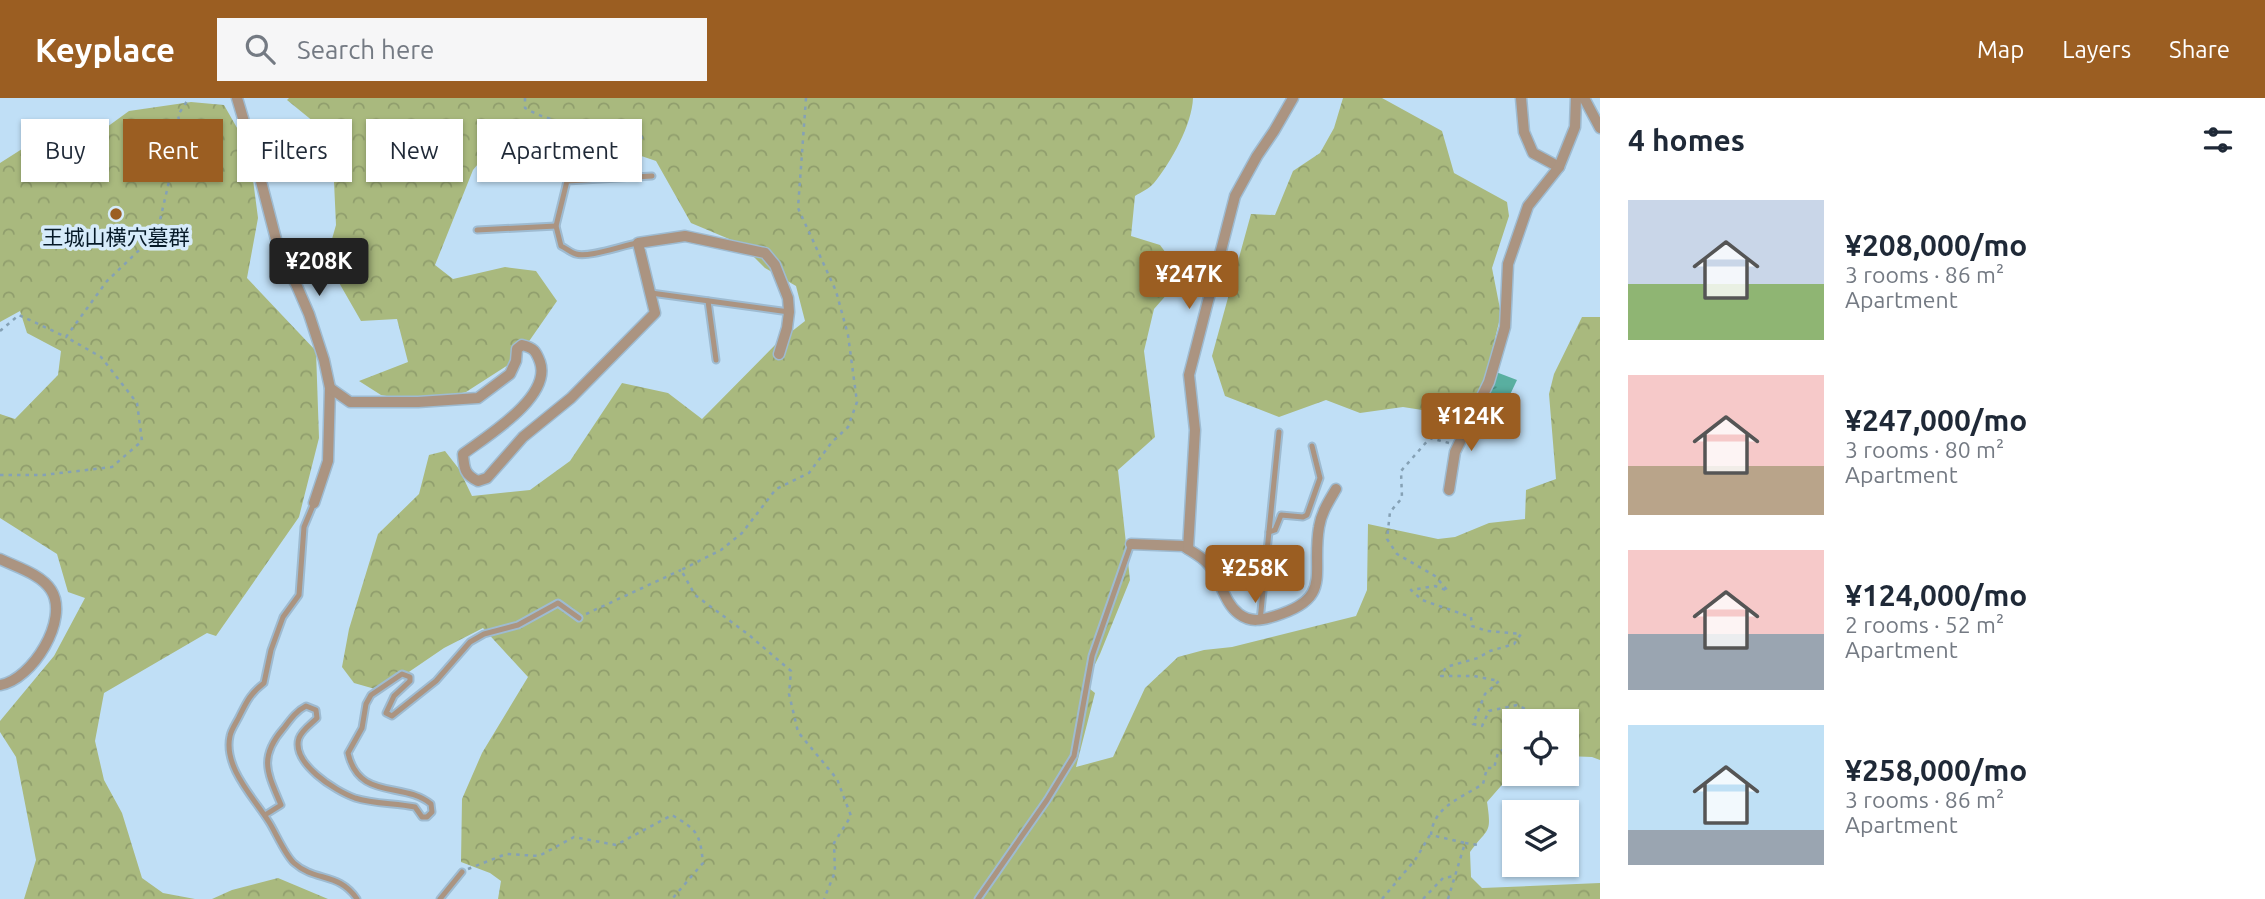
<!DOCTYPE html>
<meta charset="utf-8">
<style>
body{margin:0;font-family:Ubuntu,"Noto Sans JP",sans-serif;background:#f6f6f7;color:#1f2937;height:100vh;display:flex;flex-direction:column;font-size:26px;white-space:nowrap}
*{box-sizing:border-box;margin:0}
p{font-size:23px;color:#747a83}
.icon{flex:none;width:38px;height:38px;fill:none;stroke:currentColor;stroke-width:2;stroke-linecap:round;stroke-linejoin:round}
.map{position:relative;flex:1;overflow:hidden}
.sheet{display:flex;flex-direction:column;background:#fff;width:665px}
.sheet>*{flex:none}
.banner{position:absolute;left:21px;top:21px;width:665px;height:63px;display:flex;gap:14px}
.tools{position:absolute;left:1502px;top:611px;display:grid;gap:14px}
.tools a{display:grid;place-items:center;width:77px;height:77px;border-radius:0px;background:#fff;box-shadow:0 2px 5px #0004;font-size:35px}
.price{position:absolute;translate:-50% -60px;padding:0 16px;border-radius:7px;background:#9b5e22;color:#fff;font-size:23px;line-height:46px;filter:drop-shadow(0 2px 4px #0008)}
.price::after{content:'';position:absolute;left:50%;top:42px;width:21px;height:16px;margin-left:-10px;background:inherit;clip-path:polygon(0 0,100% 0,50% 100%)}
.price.selected{background:#222;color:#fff}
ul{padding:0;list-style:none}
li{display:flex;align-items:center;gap:21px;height:175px;padding:0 28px}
li span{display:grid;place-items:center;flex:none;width:196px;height:140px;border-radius:0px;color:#555}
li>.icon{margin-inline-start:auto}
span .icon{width:84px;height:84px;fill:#fffc;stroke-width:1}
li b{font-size:30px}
h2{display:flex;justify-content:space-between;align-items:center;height:84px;padding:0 28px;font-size:30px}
.pill{padding:0 24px;border-radius:0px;background:#fff;box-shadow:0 2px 5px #0004;font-size:24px;line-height:63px}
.pill.selected{background:#9b5e22;color:#fff}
header{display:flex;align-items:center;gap:42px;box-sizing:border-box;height:98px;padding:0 35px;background:#9b5e22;color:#fff}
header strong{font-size:33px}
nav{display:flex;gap:38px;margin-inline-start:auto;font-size:24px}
.search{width:490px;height:63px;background:#f6f6f7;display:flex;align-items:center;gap:18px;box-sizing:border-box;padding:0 24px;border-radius:0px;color:#747a83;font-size:26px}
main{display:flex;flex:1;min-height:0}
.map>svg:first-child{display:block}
.forest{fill:url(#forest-crowns)}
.water{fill:url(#water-ripples)}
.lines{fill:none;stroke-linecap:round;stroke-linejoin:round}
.lane-casing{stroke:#9ebbd1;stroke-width:9}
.street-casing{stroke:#9ebbd1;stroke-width:13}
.path{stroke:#85a1b5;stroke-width:2.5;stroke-dasharray:3.5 5;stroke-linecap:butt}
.lane{stroke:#ab9481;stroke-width:5}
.street{stroke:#ab9481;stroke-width:10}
.poi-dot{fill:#9b5e22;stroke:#d6ebfa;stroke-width:2.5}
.labels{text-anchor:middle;stroke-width:7;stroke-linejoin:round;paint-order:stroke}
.poi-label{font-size:21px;fill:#051927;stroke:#d6ebfa}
</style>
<header>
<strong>Keyplace</strong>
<div class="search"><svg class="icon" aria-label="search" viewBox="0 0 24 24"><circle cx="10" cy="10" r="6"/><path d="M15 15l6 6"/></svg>Search here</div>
<nav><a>Map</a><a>Layers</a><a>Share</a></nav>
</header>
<main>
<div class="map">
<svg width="1600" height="801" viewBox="0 0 1600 801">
<defs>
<pattern id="forest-crowns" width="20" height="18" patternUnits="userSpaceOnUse" patternTransform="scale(1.75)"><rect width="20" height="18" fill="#a9b97e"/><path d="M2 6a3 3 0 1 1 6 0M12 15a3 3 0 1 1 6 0" fill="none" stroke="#909e6d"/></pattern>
<pattern id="water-ripples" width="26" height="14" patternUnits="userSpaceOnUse" patternTransform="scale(1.75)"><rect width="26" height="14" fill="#59afa0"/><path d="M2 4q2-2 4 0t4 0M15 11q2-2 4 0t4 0" fill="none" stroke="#488e82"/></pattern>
</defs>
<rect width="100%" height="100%" fill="#c0dff6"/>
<g class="forest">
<path d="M 289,0 L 1193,0 C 1192,27 1171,64 1154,85 C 1149,91 1141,94 1135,98 L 1131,138 L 1160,147 L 1183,178 L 1154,211 L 1144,253 L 1155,339 L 1118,372 L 1130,482 L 1100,556 L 1085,587 L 1095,595 L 1076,669 L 1113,659 L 1145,590 L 1178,559 L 1204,552 L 1232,549 L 1356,518 L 1367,492 L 1368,426 L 1438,441 L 1455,439 L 1489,425 L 1525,421 L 1526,392 L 1556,381 L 1549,296 L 1554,276 L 1582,219 L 1600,219 L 1600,662 L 1592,659 L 1566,658 L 1566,623 L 1514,623 L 1514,673 L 1487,704 C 1492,737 1488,729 1470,754 L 1471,779 L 1482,790 L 1600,785 L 1600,801 L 498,801 L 501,783 L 490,775 L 461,764 L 462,701 L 482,655 L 528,579 L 483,530 L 444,550 L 400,580 L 375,591 L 354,585 L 342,569 L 349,531 L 378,436 L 419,396 L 429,357 L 445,353 L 459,371 L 472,398 L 530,392 L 570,363 L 622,285 L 668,295 L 702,321 L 777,245 L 805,223 L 796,188 L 765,170 L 741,146 L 691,125 L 656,63 L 606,46 L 567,68 L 487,55 L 473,72 L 435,167 L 453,181 L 505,169 L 536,173 L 557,203 L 516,262 L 466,294 L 430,303 L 404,301 L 381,297 L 359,283 L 408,264 L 397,221 L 361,223 L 326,162 L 336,127 L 333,62 L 314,24 L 287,2 Z"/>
<path d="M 1343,0 L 1382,0 L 1442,33 L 1454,75 L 1507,104 L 1509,118 L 1492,170 L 1501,216 L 1477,314 L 1435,314 L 1403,309 L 1360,315 L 1326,302 L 1279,319 L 1225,298 L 1212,258 L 1251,116 L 1275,117 L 1293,73 L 1320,55 L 1334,30 Z"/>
<path d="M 191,4 L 224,7 L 249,51 L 258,120 L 247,180 L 316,253 L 319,340 L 299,419 L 216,538 L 207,535 L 104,595 L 95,643 L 104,682 L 122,715 L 142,780 L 163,795 L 195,801 L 24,801 L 36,762 L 16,659 L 0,634 L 0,623 L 54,558 L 85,500 L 68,494 L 57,456 L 0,420 L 0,316 L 15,321 L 58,277 L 61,253 L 27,235 L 20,213 L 0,224 L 0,65 L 44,37 L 107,29 L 129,13 Z"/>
<path d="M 278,780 L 328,801 L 212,801 L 232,792 Z"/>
</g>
<path class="water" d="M 1496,274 L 1517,282 L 1508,301 L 1497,310 L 1486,306 Z"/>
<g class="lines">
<g class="lane-casing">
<g id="lane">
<path d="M 477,132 L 556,128"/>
<path d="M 638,145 C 623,147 589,160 576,156 C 571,155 566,150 561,148 L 556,128 L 567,83 L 652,78"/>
<path d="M 651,195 L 789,214"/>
<path d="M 708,203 L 716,262"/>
<path d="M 314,405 L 304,429 L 299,497 L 283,519 L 271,552 L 264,585 C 250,596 247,603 239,619 C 236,625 231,632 230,638 C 223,669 254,700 269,724 C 276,735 285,757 294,765 C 315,784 339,774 357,801"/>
<path d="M 1269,434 L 1275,432 L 1281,417 L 1303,419 L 1307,417 L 1320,380 L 1312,348"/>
<path d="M 1260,523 L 1279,334"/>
<path d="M 265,717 L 281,707 C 268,676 258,660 283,631 C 290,622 296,613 306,608 L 316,612 L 317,620 C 311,626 302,632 299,640 C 291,665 335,693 355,700 C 374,706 395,705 415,709 L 422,719 L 427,719 L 432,714 L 431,706 C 403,683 359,703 348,655 L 362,630 L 366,606 L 371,597 L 402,576 L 410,579 L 410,583 L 394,598 L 386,615 L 392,618 L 436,583 L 470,544 L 484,536 L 518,527 L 558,505 L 579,520"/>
<path d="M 440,801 L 462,774"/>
<path d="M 978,801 L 1047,702 L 1074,658 L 1092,558 L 1131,446"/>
</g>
</g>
<g class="street-casing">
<g id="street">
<path d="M 237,0 L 256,64 L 278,149 L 284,166 L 296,186 L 309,216 L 324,262 L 330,290 L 328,363 L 314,405"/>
<path d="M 1521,0 L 1524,34 L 1533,55 L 1559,69"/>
<path d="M 1584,0 L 1600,30"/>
<path d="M 330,290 L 350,304 L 418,304 L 478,300 L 510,276 L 516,263 L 517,251 L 522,247 C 534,250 536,253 540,264 C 552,299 487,338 463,356 C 464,371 465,377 478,383 L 487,380 L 523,339 L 571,300 L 655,215 L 638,145 L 685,138 L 765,155 L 775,167 L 788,200 L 789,214 L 787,230 L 779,256"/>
<path d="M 1449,392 L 1455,354 L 1489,284 L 1505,229 L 1508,166 L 1528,108 L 1559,69 L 1575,29 L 1576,0"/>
<path d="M 1131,446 L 1183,448 C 1191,453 1203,459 1209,467 C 1221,482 1224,505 1239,516 C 1251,525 1262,522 1275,518 C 1334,500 1311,476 1319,429 C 1321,415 1329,403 1336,391"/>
<path d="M 1188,451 L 1195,332 L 1189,277 L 1235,98 L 1257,58 L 1274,33 L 1293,0"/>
<path d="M 0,461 C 16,469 41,476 51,492 C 70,521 32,582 0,587"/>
</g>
</g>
<g class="path">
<path d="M 525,0 L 525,10 C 559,30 599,27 637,27 L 642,40 L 592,72"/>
<path d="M 806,0 L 798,110 L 836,193 L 848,237 L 857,304 L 848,329 L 832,344 L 809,375 L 776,391 L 742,435 L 721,452 L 681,472 L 695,497 L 749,537 L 791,573 L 789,596 L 798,634 L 837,681 L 851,718 L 834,745 L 835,774 L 824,801"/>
<path d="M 175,51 L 188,48"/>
<path d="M 0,233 L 19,217 L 66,239 L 107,183 L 157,135 L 181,32 L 178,17 L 189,0"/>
<path d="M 1449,345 L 1430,340 L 1401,373 L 1402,400 L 1390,414 L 1387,441 L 1397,456 L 1435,478 L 1448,493 L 1435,488 L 1411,492 L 1422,502 L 1471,519 L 1472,528 L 1487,533 L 1521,536 L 1514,546 L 1490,553 L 1478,560 L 1446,569 L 1441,578 L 1474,578 L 1499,583 L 1485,596 L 1473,626 L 1482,628 L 1489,613 L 1517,607 L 1550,623"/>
<path d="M 0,377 L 43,377 L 112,369 L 142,343 L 137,305 L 101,259 L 66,239"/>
<path d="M 586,516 L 681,472"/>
<path d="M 1465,745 L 1479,747"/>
<path d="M 468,771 L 506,756 L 539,758 L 574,739 L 616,747 L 672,717 C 697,732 700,735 703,765 L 672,801"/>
<path d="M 1382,801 L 1415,762 L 1430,737"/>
<path d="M 1423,801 L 1443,780 L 1455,778"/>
<path d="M 1448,801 L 1465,745 L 1431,737 C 1433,709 1461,700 1483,686 L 1487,670 L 1494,670 L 1498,655 L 1514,644"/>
</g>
<use href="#lane" class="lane"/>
<use href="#street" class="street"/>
</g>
<circle class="poi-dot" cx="116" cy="116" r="7"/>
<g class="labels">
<g class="poi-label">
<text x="116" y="147">王城山横穴墓群</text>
</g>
</g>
</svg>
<div class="tools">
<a><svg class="icon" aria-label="locate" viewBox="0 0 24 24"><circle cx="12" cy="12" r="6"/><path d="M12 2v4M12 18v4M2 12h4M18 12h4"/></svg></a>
<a><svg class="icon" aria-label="layers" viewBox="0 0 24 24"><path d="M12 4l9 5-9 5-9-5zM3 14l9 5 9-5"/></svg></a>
</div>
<b class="price selected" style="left:319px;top:200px">¥208K</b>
<b class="price" style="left:1189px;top:213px">¥247K</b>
<b class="price" style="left:1471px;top:355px">¥124K</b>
<b class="price" style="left:1255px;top:507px">¥258K</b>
<div class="banner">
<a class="pill">Buy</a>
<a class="pill selected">Rent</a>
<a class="pill">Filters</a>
<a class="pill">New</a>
<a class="pill">Apartment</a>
</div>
</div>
<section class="sheet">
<h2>4 homes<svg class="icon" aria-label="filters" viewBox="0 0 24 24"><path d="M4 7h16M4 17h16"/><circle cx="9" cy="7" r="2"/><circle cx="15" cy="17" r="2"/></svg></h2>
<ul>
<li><span style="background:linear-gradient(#c9d6e8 60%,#8fb573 0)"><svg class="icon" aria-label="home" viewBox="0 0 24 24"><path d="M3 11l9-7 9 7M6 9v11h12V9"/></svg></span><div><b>¥208,000/mo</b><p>3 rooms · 86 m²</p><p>Apartment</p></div></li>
<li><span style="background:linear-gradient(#f6c9c9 65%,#b9a48a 0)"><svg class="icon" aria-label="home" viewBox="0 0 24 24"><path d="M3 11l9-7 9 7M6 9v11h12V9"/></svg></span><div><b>¥247,000/mo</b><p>3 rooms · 80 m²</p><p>Apartment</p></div></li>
<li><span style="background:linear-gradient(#f6c9c9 60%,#9aa5b1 0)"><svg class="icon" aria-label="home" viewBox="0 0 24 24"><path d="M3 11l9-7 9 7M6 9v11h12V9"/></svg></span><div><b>¥124,000/mo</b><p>2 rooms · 52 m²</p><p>Apartment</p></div></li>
<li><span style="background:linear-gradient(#bfe0f5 75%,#9aa5b1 0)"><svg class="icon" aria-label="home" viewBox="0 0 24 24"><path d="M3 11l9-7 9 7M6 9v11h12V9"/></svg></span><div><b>¥258,000/mo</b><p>3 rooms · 86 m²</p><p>Apartment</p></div></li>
</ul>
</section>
</main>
